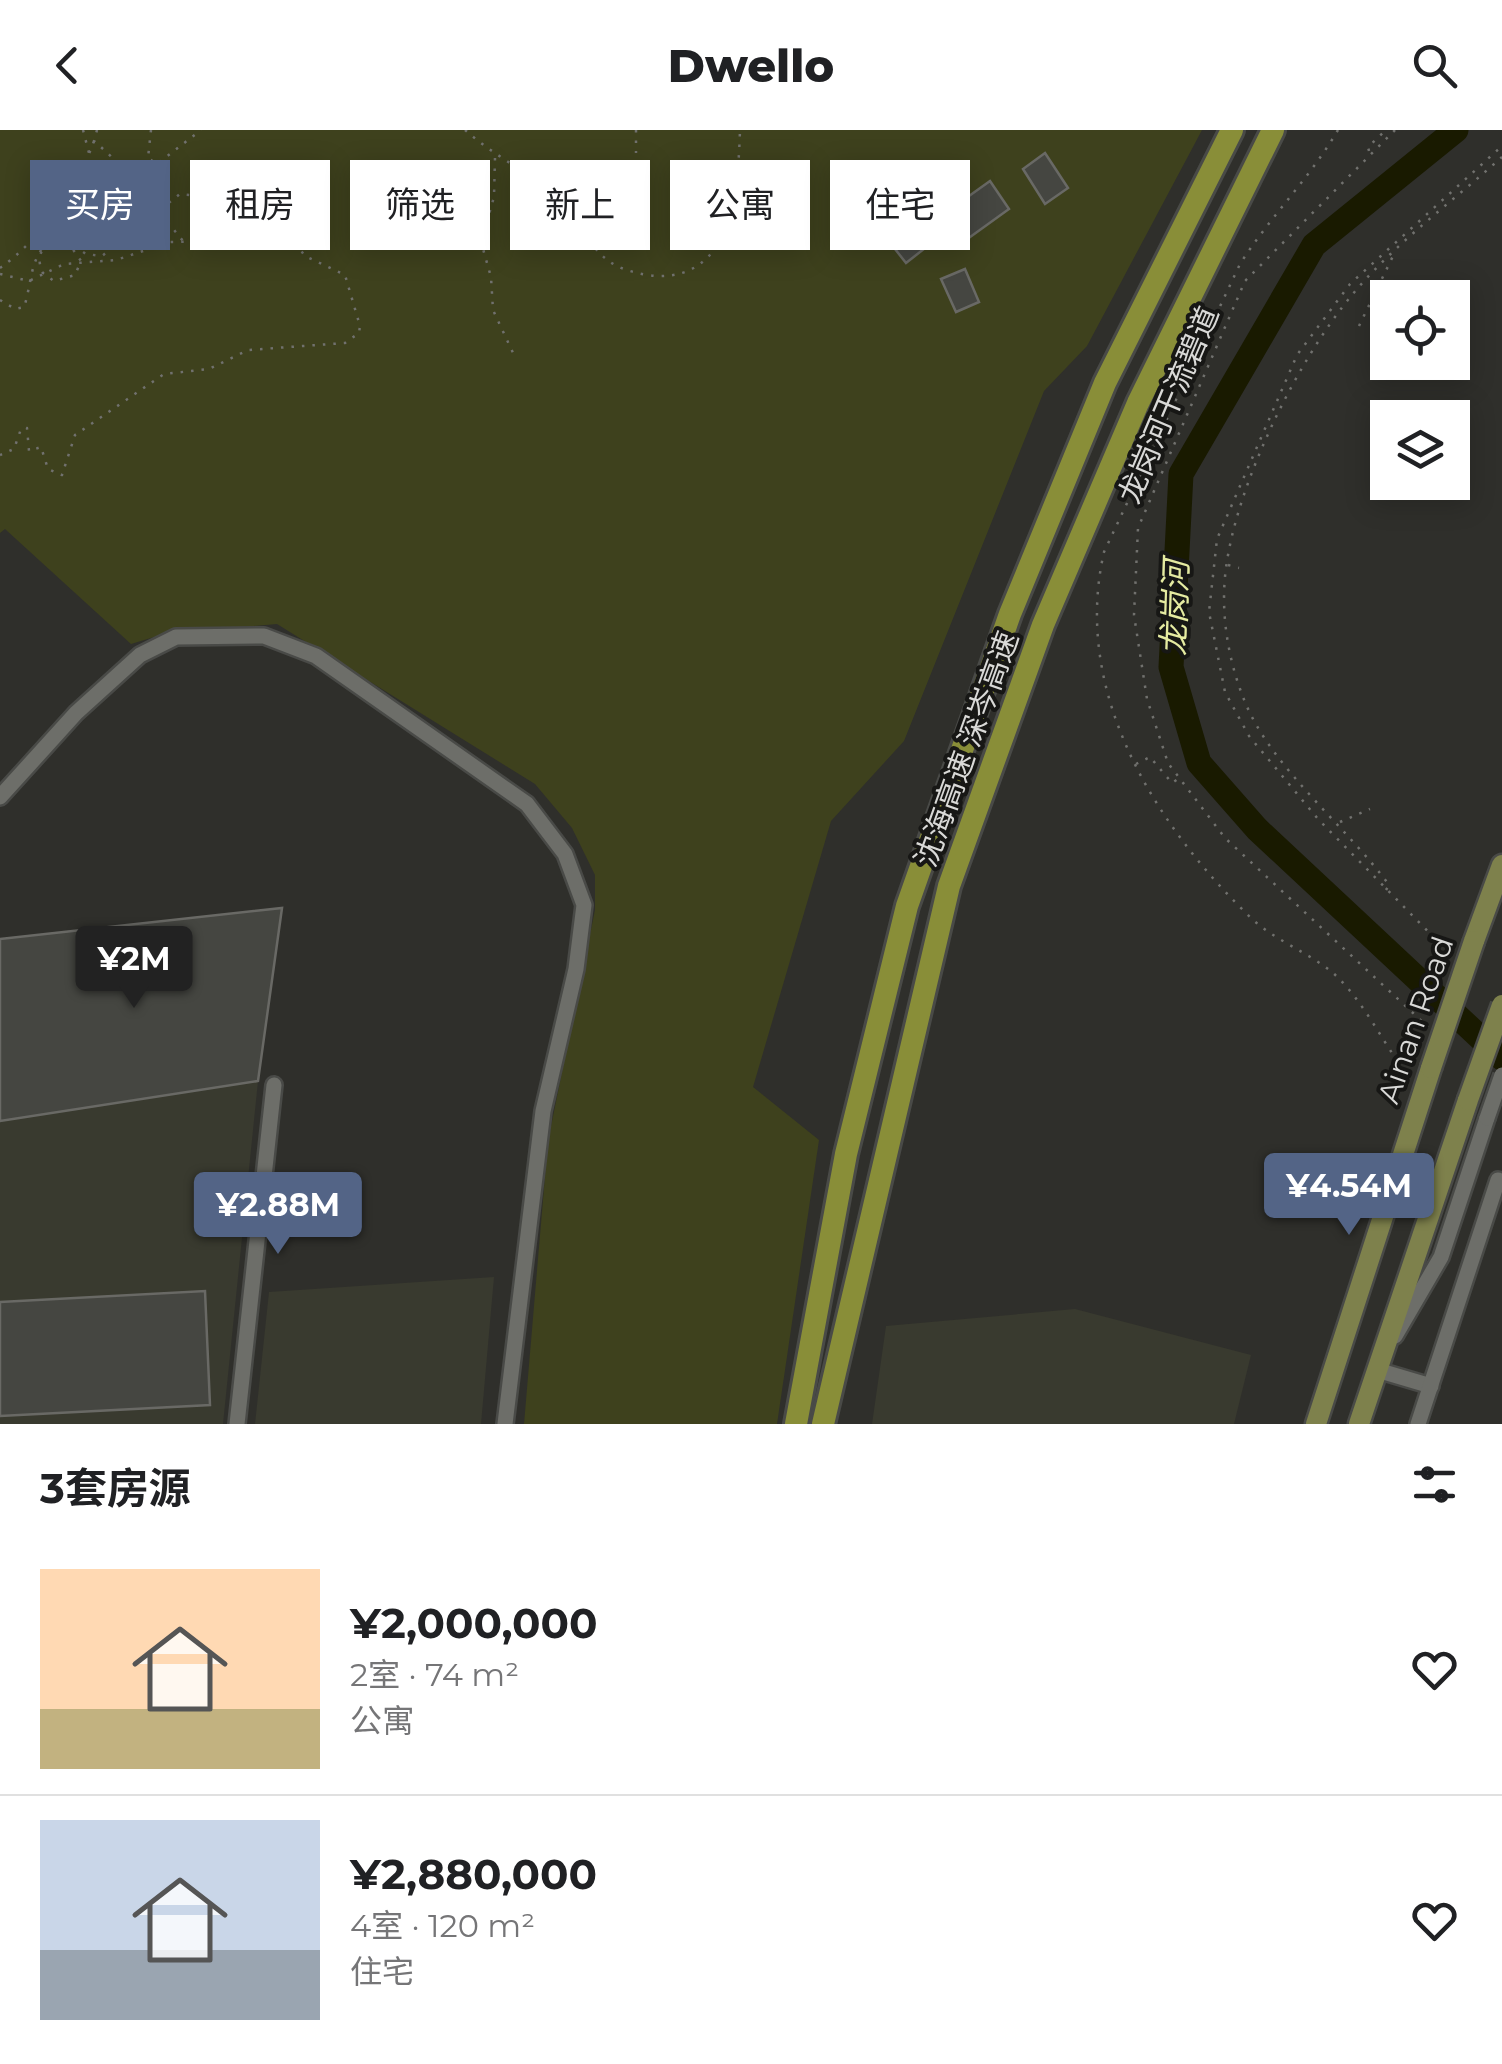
<!DOCTYPE html>
<html lang="zh">
<meta charset="utf-8">
<style>
body{margin:0;font-family:Montserrat,"Noto Sans SC",sans-serif;background:#f6f6f6;color:#202124;height:100vh;display:flex;flex-direction:column;font-size:38px;white-space:nowrap}
*{box-sizing:border-box;margin:0}
p{font-size:32px;color:#757577}
.icon{flex:none;width:55px;height:55px;fill:none;stroke:currentColor;stroke-width:2;stroke-linecap:round;stroke-linejoin:round}
.map{position:relative;height:1294px;overflow:hidden}
.side{display:flex;flex-direction:column;background:#fff;flex:1}
.side>*{flex:none}
.hud{position:absolute;left:30px;top:30px;width:1000px;height:90px;display:flex;gap:20px}
.tools{position:absolute;left:1370px;top:150px;display:grid;gap:20px}
.tools a{display:grid;place-items:center;width:100px;height:100px;border-radius:0px;background:#fff;box-shadow:0 5px 25px #0003;font-size:50px}
.price{position:absolute;translate:-50% -85px;padding:0 22px;border-radius:10px;background:#536486;color:#fff;font-size:32px;line-height:65px;filter:drop-shadow(0 2px 5px #0008)}
.price::after{content:'';position:absolute;left:50%;top:60px;width:30px;height:22px;margin-left:-15px;background:inherit;clip-path:polygon(0 0,100% 0,50% 100%)}
.price.current{background:#222;color:#fff}
ul{padding:0;list-style:none}
li{display:flex;align-items:center;gap:30px;height:250px;padding:0 40px}
li+li{border-top:2px solid #e0e0e0}
li span{display:grid;place-items:center;flex:none;width:280px;height:200px;border-radius:0px;color:#555}
li>.icon{margin-inline-start:auto}
span .icon{width:120px;height:120px;fill:#fffc;stroke-width:1}
li b{font-size:42px}
h2{display:flex;justify-content:space-between;align-items:center;height:120px;padding:0 40px;font-size:42px}
.pill{padding:0 35px;border-radius:0px;background:#fff;box-shadow:0 5px 25px #0003;font-size:35px;line-height:90px}
.pill.current{background:#536486;color:#fff}
header{display:flex;justify-content:space-between;align-items:center;height:130px;padding:0 40px;background:#fff;font-size:45px;font-weight:800}
.map>svg:first-child{display:block}
.built{fill:#393a2f}
.green{fill:#3e411d}
.lines{fill:none;stroke-linecap:round;stroke-linejoin:round}
.river{stroke:#191a00;stroke-width:25}
.building{fill:#454641;stroke:#696965;stroke-width:2.5}
.minor-casing{stroke:#494a47;stroke-width:20}
.major-casing{stroke:#494a47;stroke-width:25}
.highway-casing{stroke:#494a47;stroke-width:28}
.path{stroke:#71716e;stroke-width:2.5;stroke-dasharray:2.5 8;stroke-linecap:butt}
.minor{stroke:#6d6e69;stroke-width:15}
.major{stroke:#7e814c;stroke-width:20}
.highway{stroke:#898e38;stroke-width:22}
.minor-bridge-casing{stroke:#494a47;stroke-width:20;stroke-linecap:butt}
.major-bridge-casing{stroke:#494a47;stroke-width:25;stroke-linecap:butt}
.path-bridge{stroke:#71716e;stroke-width:2.5;stroke-dasharray:2.5 8;stroke-linecap:butt}
.minor-bridge{stroke:#6d6e69;stroke-width:15}
.major-bridge{stroke:#7e814c;stroke-width:20}
.labels{text-anchor:middle;stroke-width:8;stroke-linejoin:round;paint-order:stroke}
.street-label{font-size:30px;fill:#d9d9d7;stroke:#171715}
.water-label{font-size:32px;font-style:italic;fill:#e5eba1;stroke:#171715}
</style>
<header><svg class="icon" aria-label="back" viewBox="0 0 24 24"><path d="M15 5l-7 7 7 7"/></svg>Dwello<svg class="icon" aria-label="search" viewBox="0 0 24 24"><circle cx="10" cy="10" r="6"/><path d="M15 15l6 6"/></svg></header>
<div class="map">
<svg width="1502" height="1294" viewBox="0 0 1502 1294">
<rect width="100%" height="100%" fill="#2f2f2b"/>
<g class="built">
<path d="M 258,951 L 223,1294 L 0,1294 L 0,991 Z"/>
<path d="M 494,1147 L 481,1294 L 255,1294 L 269,1162 Z"/>
<path d="M 1075,1179 L 1251,1225 L 1234,1294 L 872,1294 L 886,1196 Z"/>
</g>
<path class="green" d="M 0,0 L 1202,0 L 1087,216 L 1044,261 L 904,611 L 831,691 L 753,957 L 819,1010 L 777,1294 L 524,1294 L 548,1011 L 595,780 L 595,745 L 572,698 L 535,654 L 277,494 L 164,504 L 131,514 L 5,399 L 0,403 Z"/>
<g class="lines">
<path class="river" d="M 1456,0 L 1314,115 L 1181,344 L 1171,537 L 1199,633 L 1257,699 L 1502,928"/>
</g>
<g class="building">
<path d="M 1045,23 L 1068,58 L 1045,74 L 1023,39 Z"/>
<path d="M 990,51 L 1009,79 L 959,115 L 948,100 L 906,133 L 895,119 Z"/>
<path d="M 965,139 L 979,172 L 956,182 L 941,149 Z"/>
<path d="M 282,778 L 258,951 L 0,991 L 0,809 Z"/>
<path d="M 205,1161 L 210,1275 L 0,1286 L 0,1172 Z"/>
</g>
<g class="lines">
<g class="minor-casing">
<g id="minor">
<path d="M 0,667 L 76,583 L 140,525 L 176,507 L 264,506 L 316,526 L 527,674 L 565,724 L 584,775 L 576,839 L 543,981 L 505,1294"/>
<path d="M 1395,1206 L 1441,1127 L 1487,988"/>
<path d="M 1377,1240 L 1431,1256"/>
<path d="M 237,1294 L 274,955"/>
<path d="M 1418,1294 L 1498,1050"/>
</g>
</g>
<g class="major-casing">
<g id="major">
<path d="M 1474,811 L 1502,735"/>
<path d="M 1316,1294 L 1431,938"/>
<path d="M 1359,1294 L 1468,970"/>
</g>
</g>
<g class="highway-casing">
<g id="highway">
<path d="M 796,1294 L 846,1024 L 907,776 L 1010,484 L 1105,253 L 1232,0"/>
<path d="M 823,1294 L 949,756 L 1043,495 L 1138,273 L 1273,0"/>
</g>
</g>
<g class="path">
<path d="M 83,0 L 89,23"/>
<path d="M 97,0 L 94,11 C 104,20 116,29 121,41 C 132,67 135,86 166,90 L 183,111"/>
<path d="M 151,0 L 148,28 L 157,34 L 201,0"/>
<path d="M 465,0 C 492,24 524,40 552,63 C 574,81 586,113 606,129 C 618,139 640,145 656,146 C 734,149 738,58 740,0"/>
<path d="M 636,0 L 636,23"/>
<path d="M 1338,0 C 1309,49 1270,87 1240,134 L 1104,422 C 1072,562 1154,694 1251,788 C 1274,810 1308,822 1333,843 C 1359,866 1377,901 1396,929 L 1414,933"/>
<path d="M 1395,0 L 1245,151 L 1138,398 L 1134,485 L 1147,569 L 1168,633 L 1225,708 L 1428,897"/>
<path d="M 1369,21 L 1368,17 L 1386,0"/>
<path d="M 495,28 L 494,67 L 481,112 L 491,147 L 493,180 L 514,225"/>
<path d="M 0,138 C 39,111 78,56 94,11"/>
<path d="M 0,144 L 29,151 L 64,134 L 116,130 L 170,112 L 216,111 L 259,94 L 276,94 L 283,97 L 305,126 L 345,145 L 360,196 L 359,203 L 345,213 L 248,220 L 209,239 L 164,244 L 75,305 L 62,345 L 48,339 L 41,317 L 29,321 L 27,298 L 21,299 L 14,319 L 0,325"/>
<path d="M 1359,196 L 1393,126"/>
<path d="M 1228,435 L 1239,438"/>
<path d="M 1136,634 L 1150,627 L 1172,653 L 1178,649"/>
<path d="M 1340,692 L 1370,679"/>
<path d="M 1386,760 L 1389,755 C 1346,696 1272,638 1245,572 C 1228,531 1220,482 1226,438 C 1237,353 1297,231 1352,165 C 1395,113 1452,72 1502,27"/>
<path d="M 1449,823 L 1318,689 L 1249,606 L 1225,562 L 1209,482 L 1217,409 L 1297,225 L 1350,154 L 1502,16"/>
</g>
<use href="#minor" class="minor"/>
<use href="#major" class="major"/>
<use href="#highway" class="highway"/>
<g class="minor-bridge-casing">
<path id="minor-bridge" d="M 1487,988 L 1502,945"/>
</g>
<g class="major-bridge-casing">
<g id="major-bridge">
<path d="M 1431,938 L 1474,811"/>
<path d="M 1468,970 L 1502,875"/>
</g>
</g>
<path class="path-bridge" d="M 0,170 L 15,179 L 24,177 C 33,153 29,106 67,111 L 81,131 L 75,145 L 54,151 L 43,143 C 37,130 39,123 48,112 L 67,111 L 86,124 L 102,126 L 180,64 L 190,65 C 210,92 205,98 244,99"/>
<use href="#minor-bridge" class="minor-bridge"/>
<use href="#major-bridge" class="major-bridge"/>
</g>
<g class="labels">
<g class="street-label">
<text transform="translate(1169 275) rotate(-67)" y="10">龙岗河干流碧道</text>
<text transform="translate(967 619) rotate(-70)" y="10">沈海高速 深岑高速</text>
<text transform="translate(1416 890) rotate(-71)" y="10">Ainan Road</text>
</g>
<g class="water-label">
<text transform="translate(1175 478) rotate(-88)" y="11">龙岗河</text>
</g>
</g>
</svg>
<div class="tools">
<a><svg class="icon" aria-label="locate" viewBox="0 0 24 24"><circle cx="12" cy="12" r="6"/><path d="M12 2v4M12 18v4M2 12h4M18 12h4"/></svg></a>
<a><svg class="icon" aria-label="layers" viewBox="0 0 24 24"><path d="M12 4l9 5-9 5-9-5zM3 14l9 5 9-5"/></svg></a>
</div>
<b class="price current" style="left:134px;top:881px">¥2M</b>
<b class="price" style="left:1349px;top:1108px">¥4.54M</b>
<b class="price" style="left:278px;top:1127px">¥2.88M</b>
<div class="hud">
<a class="pill current">买房</a>
<a class="pill">租房</a>
<a class="pill">筛选</a>
<a class="pill">新上</a>
<a class="pill">公寓</a>
<a class="pill">住宅</a>
</div>
</div>
<section class="side">
<h2>3套房源<svg class="icon" aria-label="filters" viewBox="0 0 24 24"><path d="M4 7h16M4 17h16"/><circle cx="9" cy="7" r="2"/><circle cx="15" cy="17" r="2"/></svg></h2>
<ul>
<li><span style="background:linear-gradient(#ffd9b3 70%,#c2b280 0)"><svg class="icon" aria-label="home" viewBox="0 0 24 24"><path d="M3 11l9-7 9 7M6 9v11h12V9"/></svg></span><div><b>¥2,000,000</b><p>2室 · 74 m²</p><p>公寓</p></div><svg class="icon" aria-label="heart" viewBox="0 0 24 24"><path d="M12 20l-8-8c-3-5 5-10 8-4 3-6 11-1 8 4z"/></svg></li>
<li><span style="background:linear-gradient(#c9d6e8 65%,#9aa5b1 0)"><svg class="icon" aria-label="home" viewBox="0 0 24 24"><path d="M3 11l9-7 9 7M6 9v11h12V9"/></svg></span><div><b>¥2,880,000</b><p>4室 · 120 m²</p><p>住宅</p></div><svg class="icon" aria-label="heart" viewBox="0 0 24 24"><path d="M12 20l-8-8c-3-5 5-10 8-4 3-6 11-1 8 4z"/></svg></li>
</ul>
</section>
